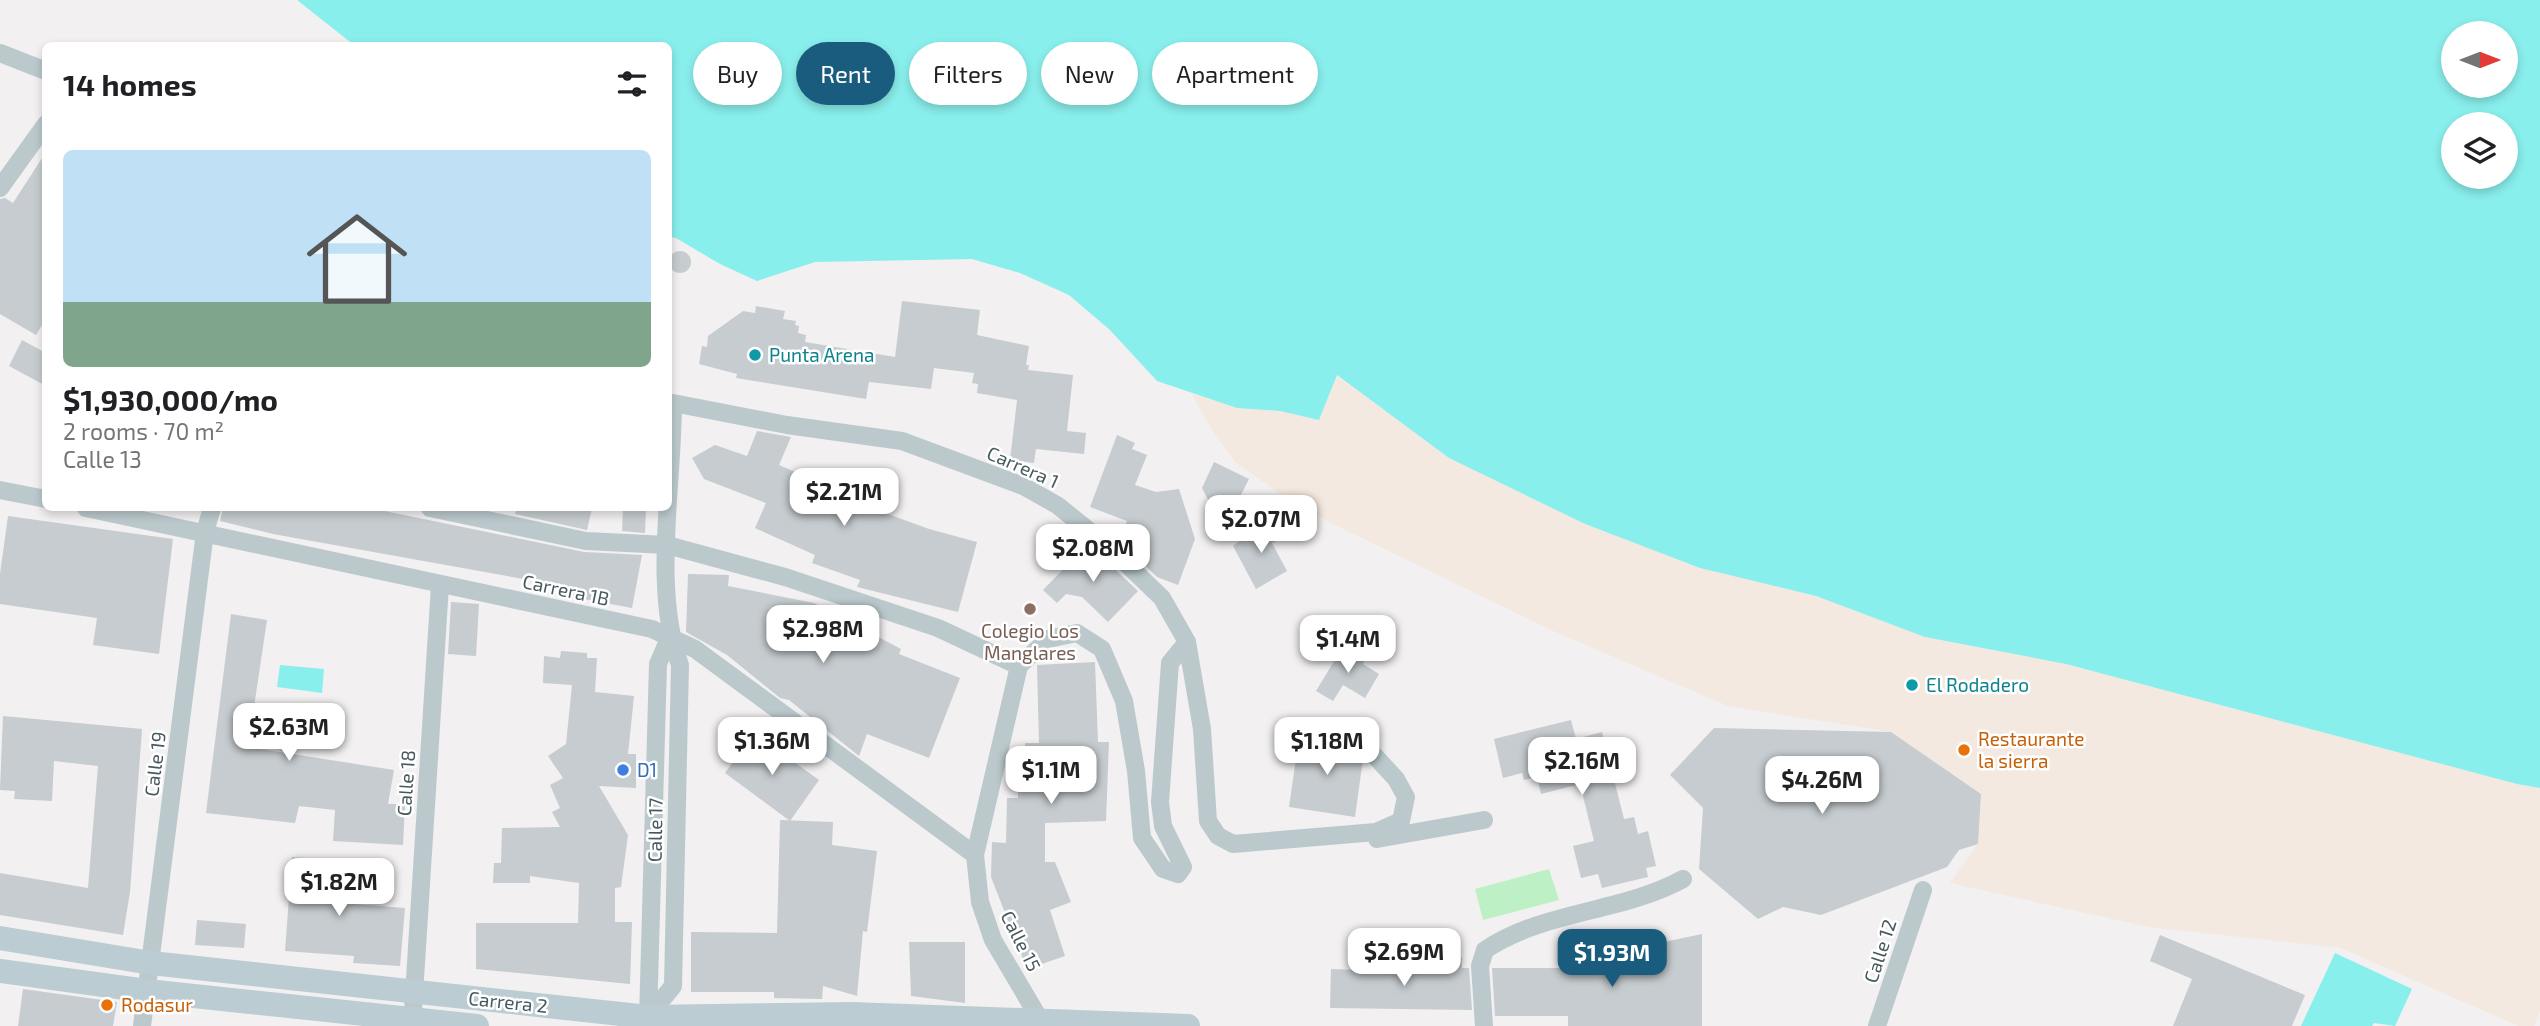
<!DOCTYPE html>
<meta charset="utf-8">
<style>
body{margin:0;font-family:"Exo 2",sans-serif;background:#f2f2f2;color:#202124;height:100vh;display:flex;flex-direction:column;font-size:26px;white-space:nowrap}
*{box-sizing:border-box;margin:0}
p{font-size:23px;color:#757577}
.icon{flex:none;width:38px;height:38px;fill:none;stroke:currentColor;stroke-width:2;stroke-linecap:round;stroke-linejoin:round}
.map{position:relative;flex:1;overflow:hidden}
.sheet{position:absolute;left:42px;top:42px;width:630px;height:469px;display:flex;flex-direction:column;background:#fff;border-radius:10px;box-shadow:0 4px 10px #0003}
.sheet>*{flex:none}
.top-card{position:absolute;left:693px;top:42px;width:665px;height:63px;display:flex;gap:14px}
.needle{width:46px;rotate:90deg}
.fabs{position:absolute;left:2441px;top:21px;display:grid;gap:14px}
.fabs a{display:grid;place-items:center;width:77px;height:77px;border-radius:50%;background:#fff;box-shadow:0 4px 10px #0003;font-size:35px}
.price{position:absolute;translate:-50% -60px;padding:0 16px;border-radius:14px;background:#fff;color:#222;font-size:23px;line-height:46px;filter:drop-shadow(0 2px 4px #0008)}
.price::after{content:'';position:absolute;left:50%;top:42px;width:21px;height:16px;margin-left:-10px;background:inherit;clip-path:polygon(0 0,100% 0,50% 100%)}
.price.current{background:#1a5c7d;color:#fff}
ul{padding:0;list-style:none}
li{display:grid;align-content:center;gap:14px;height:371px;padding:0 21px}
li span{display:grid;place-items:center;height:217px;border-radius:10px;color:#555}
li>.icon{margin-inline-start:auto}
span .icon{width:126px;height:126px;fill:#fffc;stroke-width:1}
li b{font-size:30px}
h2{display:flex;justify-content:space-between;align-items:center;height:84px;padding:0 21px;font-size:30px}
.pill{padding:0 24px;border-radius:32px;background:#fff;box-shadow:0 4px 10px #0003;font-size:24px;line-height:63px}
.pill.current{background:#1a5c7d;color:#fff}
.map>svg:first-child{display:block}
.green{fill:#bdf1c5}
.sand{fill:#f4e9e0}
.water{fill:#89efec;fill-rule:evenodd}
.building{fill:#c6cccf}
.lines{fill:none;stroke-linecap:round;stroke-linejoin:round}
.street{stroke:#bbc9cd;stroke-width:18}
.secondary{stroke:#bbccd2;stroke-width:24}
.culture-dot{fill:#0f9aa8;stroke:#fff;stroke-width:2.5}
.education-dot{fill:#8d6e63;stroke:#fff;stroke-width:2.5}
.food-dot{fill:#e8710a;stroke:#fff;stroke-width:2.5}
.shop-dot{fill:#3f7fe0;stroke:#fff;stroke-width:2.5}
.labels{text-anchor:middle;stroke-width:5;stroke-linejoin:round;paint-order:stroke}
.culture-label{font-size:19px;fill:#0d838f;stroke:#fff;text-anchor:start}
.street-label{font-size:19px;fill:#47595e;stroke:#fff}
.education-label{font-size:19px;fill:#785e54;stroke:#fff}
.food-label{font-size:19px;fill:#c56008;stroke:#fff;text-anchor:start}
.shop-label{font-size:19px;fill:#366cbe;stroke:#fff;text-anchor:start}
</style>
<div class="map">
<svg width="2540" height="1026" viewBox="0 0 2540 1026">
<rect width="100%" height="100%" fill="#f2f0f0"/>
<path class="green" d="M 1549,869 L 1559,900 L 1483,920 L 1475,889 Z"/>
<path class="sand" d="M 1336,375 L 1449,458 L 1585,524 L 1700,568 L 1816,596 L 1925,637 L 2066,664 L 2517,784 L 2540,788 L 2540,1010 L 2534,1026 L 2518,1026 L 2341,948 L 2149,927 L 1950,883 L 1978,844 L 1981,794 L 1891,732 L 1728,706 L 1551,630 L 1300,508 L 1235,462 L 1213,432 L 1191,393 L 1237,408 L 1286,412 L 1319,420 Z"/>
<g class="water">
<path d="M 297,0 L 2540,0 L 2540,788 L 2517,784 L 2066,664 L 1925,637 L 1816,596 L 1700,568 L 1585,524 L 1449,458 L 1337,375 L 1319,420 L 1280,411 L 1237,408 L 1157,381 L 1110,330 L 1069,295 L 1020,273 L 972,259 L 815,262 L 757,281 L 720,264 L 676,238 L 669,237 L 668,46 L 354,45 ZM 2454,33 L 2506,33 L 2506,86 L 2454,86 ZM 2454,124 L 2506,124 L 2506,177 L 2454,177 Z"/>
<path d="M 280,665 L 324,669 L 322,693 L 277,687 Z"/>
<path d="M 2335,953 L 2412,989 L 2395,1026 L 2374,1023 L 2372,1026 L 2301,1026 Z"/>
</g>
<g class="building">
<path d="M 46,152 L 46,318 L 36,335 L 0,314 L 0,199 L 5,198 L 13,203 Z"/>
<circle cx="680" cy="262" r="11"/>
<path d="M 902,301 L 980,310 L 977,335 L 1029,346 L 1026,365 L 1029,365 L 1028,370 L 1073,375 L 1067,431 L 1086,433 L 1084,454 L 1036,449 L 1034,463 L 1010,460 L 1017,400 L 977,393 L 978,384 L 972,383 L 974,373 L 934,368 L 931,389 L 869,382 L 866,399 L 736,378 L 737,374 L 699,364 L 702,346 L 707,347 L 708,336 L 743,311 L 755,313 L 756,306 L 785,311 L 783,319 L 796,321 L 795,325 L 799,326 L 798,333 L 806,335 L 805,342 L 895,357 Z"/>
<path d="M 22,340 L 46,353 L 46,386 L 9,366 Z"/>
<path d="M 757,431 L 791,437 L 779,465 L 827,486 L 825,491 L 929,529 L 977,542 L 958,612 L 857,587 L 860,580 L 812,563 L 815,555 L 755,528 L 766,503 L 704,479 L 692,458 L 715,445 L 747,456 Z"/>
<path d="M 1117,435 L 1135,443 L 1132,449 L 1147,455 L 1135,485 L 1156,492 L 1179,489 L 1195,539 L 1178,585 L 1157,577 L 1120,541 L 1127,521 L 1090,507 Z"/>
<path d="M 1214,462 L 1249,479 L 1228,521 L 1216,515 L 1202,488 Z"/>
<path d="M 223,508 L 370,508 L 584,552 L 642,555 L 632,608 L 573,597 L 574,588 L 273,534 L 220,521 Z"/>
<path d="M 517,508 L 592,508 L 587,530 L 515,514 Z"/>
<path d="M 623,508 L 646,508 L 645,533 L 622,531 Z"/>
<path d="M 8,516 L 173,539 L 159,654 L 93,645 L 97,618 L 0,604 L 0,574 Z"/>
<path d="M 1268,519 L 1280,539 L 1272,543 L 1287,571 L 1256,589 L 1233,546 Z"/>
<path d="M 1088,544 L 1138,591 L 1108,622 L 1082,597 L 1066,594 L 1057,603 L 1043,590 Z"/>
<path d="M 688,574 L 729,575 L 728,586 L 814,603 L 901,649 L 899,654 L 960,678 L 929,758 L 867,734 L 859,756 L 789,700 L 780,698 L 727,655 L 686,632 Z"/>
<path d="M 451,602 L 479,604 L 476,656 L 448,654 Z"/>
<path d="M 231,614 L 267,620 L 248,747 L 394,770 L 388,804 L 405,804 L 403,845 L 333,841 L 335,810 L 299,806 L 295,823 L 206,813 Z"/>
<path d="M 1344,645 L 1366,658 L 1363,664 L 1379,674 L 1365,698 L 1343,685 L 1333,701 L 1316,691 Z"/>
<path d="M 561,651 L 587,653 L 587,658 L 597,658 L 595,692 L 634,696 L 628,754 L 636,754 L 636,788 L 599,786 L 628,835 L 621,887 L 615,888 L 615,922 L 632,922 L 630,984 L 476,969 L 476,923 L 578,923 L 579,883 L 530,876 L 530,883 L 493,883 L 494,863 L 501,863 L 502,828 L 560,827 L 552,812 L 560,808 L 550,785 L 563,778 L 548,756 L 566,744 L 572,685 L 543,683 L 544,656 L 560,658 Z"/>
<path d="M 1095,662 L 1098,742 L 1109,742 L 1106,821 L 1045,823 L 1045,862 L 1055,862 L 1071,902 L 1050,910 L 1065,956 L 1027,969 L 991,877 L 992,842 L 1006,843 L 1007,798 L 1018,798 L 1018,789 L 1026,789 L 1025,743 L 1039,743 L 1037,665 Z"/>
<path d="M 3,716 L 142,729 L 130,892 L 123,935 L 0,915 L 0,873 L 88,888 L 98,766 L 54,761 L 52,801 L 14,799 L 15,791 L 0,790 Z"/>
<path d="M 1571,720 L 1576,739 L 1602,732 L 1624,819 L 1634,817 L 1638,834 L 1648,831 L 1656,866 L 1646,868 L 1648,877 L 1602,888 L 1598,874 L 1581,878 L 1573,846 L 1594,841 L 1580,784 L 1541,794 L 1537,777 L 1524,780 L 1522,773 L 1503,778 L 1494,739 Z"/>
<path d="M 1714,728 L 1891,732 L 1981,794 L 1978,844 L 1959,850 L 1947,867 L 1821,915 L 1783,907 L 1758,919 L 1699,869 L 1703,808 L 1670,775 Z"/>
<path d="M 754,733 L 819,780 L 790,821 L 725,773 Z"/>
<path d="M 1299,738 L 1359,746 L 1363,759 L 1355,817 L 1289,807 Z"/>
<path d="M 780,820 L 833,822 L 832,845 L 877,851 L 867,932 L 863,931 L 857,996 L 823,986 L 822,999 L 774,998 L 774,992 L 691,992 L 691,932 L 777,933 Z"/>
<path d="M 292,857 L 344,861 L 341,903 L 405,908 L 400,966 L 353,963 L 354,956 L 285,951 Z"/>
<path d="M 197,920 L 246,924 L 244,948 L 195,945 Z"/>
<path d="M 1702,934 L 1702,1026 L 1568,1026 L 1568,1016 L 1495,1016 L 1492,968 L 1611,968 L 1612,953 Z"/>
<path d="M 2160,935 L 2305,995 L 2292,1026 L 2173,1026 L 2192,979 L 2150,961 Z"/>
<path d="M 909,942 L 965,942 L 965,1003 L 911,996 Z"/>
<path d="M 1445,957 L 1462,957 L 1462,968 L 1469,968 L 1472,1010 L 1330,1008 L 1331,969 L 1428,972 L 1428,958 Z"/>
<path d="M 23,989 L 117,1002 L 113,1026 L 18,1026 Z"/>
</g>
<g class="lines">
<g class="street">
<path d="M 0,53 L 46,71"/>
<path d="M 0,188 L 46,124"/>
<path d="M 0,490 L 46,499"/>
<path d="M 86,508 L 652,629 L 695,649 L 975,855"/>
<path d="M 430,508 L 586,541 L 667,545 L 785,577 L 938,628 L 1019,666"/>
<path d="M 1019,666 L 1048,639 L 1077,633 L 1102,649 L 1124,701 L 1136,771 L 1142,838 L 1163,869 L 1178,874 L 1183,867 L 1163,826 L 1160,802 L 1170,663 L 1187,642"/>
<path d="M 1019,666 L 975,855 L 980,902 L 993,940 L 1039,1018 L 1039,1026"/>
<path d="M 1377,839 L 1484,820"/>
<path d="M 648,1017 L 673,986 L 680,665 C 652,587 673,486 673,403 L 787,425 L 902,441 L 1023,486 L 1057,505 L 1108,546 L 1162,598 L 1187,642 L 1202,729 L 1208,821 L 1218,836 L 1233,844 L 1376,832 L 1401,821 L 1406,797 L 1396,779 L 1373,754"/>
<path d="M 648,1019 L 658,664 L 670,636"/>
<path d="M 142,1026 L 205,532 L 212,508"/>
<path d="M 412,1026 L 440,585"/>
<path d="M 1484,1026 L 1480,966 L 1485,950 C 1545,910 1621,913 1683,879"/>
<path d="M 1877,1026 L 1923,890"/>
</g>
<g class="secondary">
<path d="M 0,938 L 151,963 L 648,1017 L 851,1014 L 1188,1026"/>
<path d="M 0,971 L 147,991 L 477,1026"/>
</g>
</g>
<g class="culture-dot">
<circle cx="755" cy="355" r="7"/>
<circle cx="1912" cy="685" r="7"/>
</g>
<circle class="education-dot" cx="1030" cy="609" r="7"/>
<g class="food-dot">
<circle cx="1964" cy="750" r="7"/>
<circle cx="107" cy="1005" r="7"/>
</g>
<circle class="shop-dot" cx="623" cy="770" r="7"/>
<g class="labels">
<g class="culture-label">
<text x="769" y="362">Punta Arena</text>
<text x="1926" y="692">El Rodadero</text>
</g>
<g class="street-label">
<text transform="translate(1023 467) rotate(24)" y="7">Carrera 1</text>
<text transform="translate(566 590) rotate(12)" y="7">Carrera 1B</text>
<text transform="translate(155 764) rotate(-83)" y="7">Calle 19</text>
<text transform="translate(406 783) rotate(-86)" y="7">Calle 18</text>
<text transform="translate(655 830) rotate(-89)" y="7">Calle 17</text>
<text transform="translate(1021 941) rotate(63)" y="7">Calle 15</text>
<text transform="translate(1880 951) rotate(-72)" y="7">Calle 12</text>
<text transform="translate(508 1002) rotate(6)" y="7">Carrera 2</text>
</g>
<g class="education-label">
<text x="1030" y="638">Colegio Los<tspan x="1030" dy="22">Manglares</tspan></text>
</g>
<g class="food-label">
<text x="1978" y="746">Restaurante<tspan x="1978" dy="22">la sierra</tspan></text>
<text x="121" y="1012">Rodasur</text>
</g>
<g class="shop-label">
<text x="637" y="777">D1</text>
</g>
</g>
</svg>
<div class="fabs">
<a><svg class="needle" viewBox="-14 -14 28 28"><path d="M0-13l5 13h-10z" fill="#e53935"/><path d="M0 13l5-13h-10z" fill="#757577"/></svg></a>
<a><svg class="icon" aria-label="layers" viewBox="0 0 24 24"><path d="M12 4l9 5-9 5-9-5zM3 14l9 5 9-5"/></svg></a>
</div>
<b class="price" style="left:844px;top:528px">$2.21M</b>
<b class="price" style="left:1261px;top:555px">$2.07M</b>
<b class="price" style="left:1093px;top:584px">$2.08M</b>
<b class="price" style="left:823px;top:665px">$2.98M</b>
<b class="price" style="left:1348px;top:675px">$1.4M</b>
<b class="price" style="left:289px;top:763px">$2.63M</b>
<b class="price" style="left:772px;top:777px">$1.36M</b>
<b class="price" style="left:1327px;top:777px">$1.18M</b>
<b class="price" style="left:1582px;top:797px">$2.16M</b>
<b class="price" style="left:1051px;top:806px">$1.1M</b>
<b class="price" style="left:1822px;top:816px">$4.26M</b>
<b class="price" style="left:339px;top:918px">$1.82M</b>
<b class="price" style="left:1404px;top:988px">$2.69M</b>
<b class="price current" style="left:1612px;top:989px">$1.93M</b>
<div class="top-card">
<a class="pill">Buy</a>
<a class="pill current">Rent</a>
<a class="pill">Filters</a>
<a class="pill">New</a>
<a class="pill">Apartment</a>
</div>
<section class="sheet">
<h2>14 homes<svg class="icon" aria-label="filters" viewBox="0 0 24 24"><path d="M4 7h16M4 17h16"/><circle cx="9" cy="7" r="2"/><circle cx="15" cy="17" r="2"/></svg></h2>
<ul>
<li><span style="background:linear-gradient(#bfe0f5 70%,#7fa58c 0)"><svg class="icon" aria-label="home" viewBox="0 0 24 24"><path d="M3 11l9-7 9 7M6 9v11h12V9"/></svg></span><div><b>$1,930,000/mo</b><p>2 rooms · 70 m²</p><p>Calle 13</p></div></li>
</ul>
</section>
</div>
